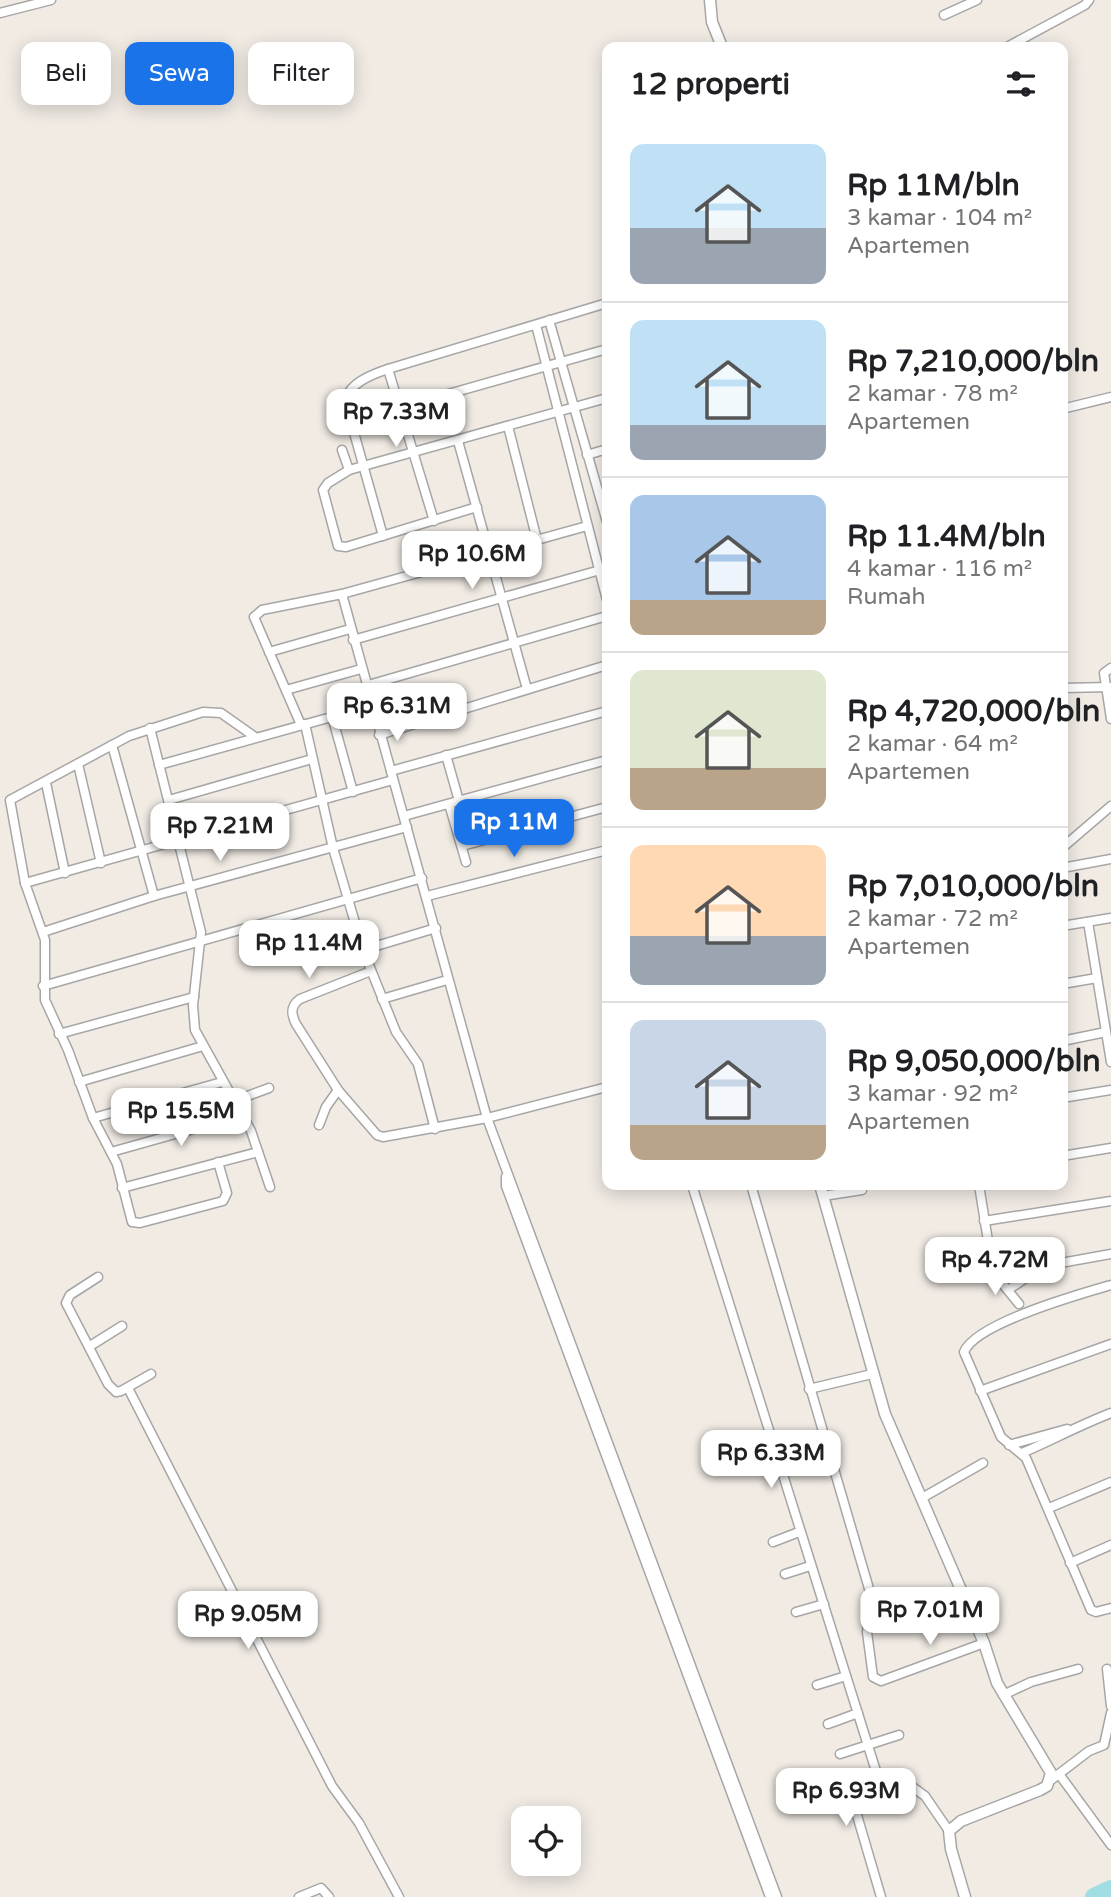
<!DOCTYPE html>
<html lang="id">
<meta charset="utf-8">
<style>
body{margin:0;font-family:"Varela Round",sans-serif;background:#f2f2f2;color:#202124;height:100vh;display:flex;flex-direction:column;font-size:26px;white-space:nowrap}
*{box-sizing:border-box;margin:0}
p{font-size:23px;color:#757577}
.icon{flex:none;width:38px;height:38px;fill:none;stroke:currentColor;stroke-width:2;stroke-linecap:round;stroke-linejoin:round}
.map{position:relative;flex:1;overflow:hidden}
.drawer{position:absolute;left:602px;top:42px;width:466px;height:1148px;display:flex;flex-direction:column;background:#fff;border-radius:14px;box-shadow:0 4px 18px #0003}
.drawer>*{flex:none}
.guide{position:absolute;left:21px;top:42px;width:476px;height:63px;display:flex;gap:14px}
.tools{position:absolute;left:511px;top:1806px;display:grid;gap:14px}
.tools a{display:grid;place-items:center;width:70px;height:70px;border-radius:14px;background:#fff;box-shadow:0 4px 18px #0003;font-size:35px}
.price{position:absolute;translate:-50% -60px;padding:0 16px;border-radius:14px;background:#fff;color:#222;font-size:23px;line-height:46px;filter:drop-shadow(0 2px 4px #0008)}
.price::after{content:'';position:absolute;left:50%;top:42px;width:21px;height:16px;margin-left:-10px;background:inherit;clip-path:polygon(0 0,100% 0,50% 100%)}
.price.on{background:#1a73e8;color:#fff}
ul{padding:0;list-style:none}
li{display:flex;align-items:center;gap:21px;height:175px;padding:0 28px}
li+li{border-top:2px solid #e0e0e0}
li span{display:grid;place-items:center;flex:none;width:196px;height:140px;border-radius:14px;color:#555}
li>.icon{margin-inline-start:auto}
span .icon{width:84px;height:84px;fill:#fffc;stroke-width:1}
li b{font-size:30px}
h2{display:flex;justify-content:space-between;align-items:center;height:84px;padding:0 28px;font-size:30px}
.pill{padding:0 24px;border-radius:14px;background:#fff;box-shadow:0 4px 18px #0003;font-size:24px;line-height:63px}
.pill.on{background:#1a73e8;color:#fff}
.map>svg:first-child{display:block}
.lines{fill:none;stroke-linecap:round;stroke-linejoin:round}
.river{stroke:#a0dee3;stroke-width:18}
.minor-casing{stroke:#a6a6a6;stroke-width:11}
.tertiary-casing{stroke:#a6a6a6;stroke-width:13}
.minor{stroke:#fff;stroke-width:8}
.tertiary{stroke:#fff;stroke-width:10}
</style>
<div class="map">
<svg width="1111" height="1897" viewBox="0 0 1111 1897">
<rect width="100%" height="100%" fill="#f1ebe4"/>
<g class="lines">
<path class="river" d="M 1094,1897 L 1111,1889"/>
<g class="minor-casing">
<g id="minor">
<path d="M 0,13 L 51,0"/>
<path d="M 944,15 L 977,0"/>
<path d="M 1007,47 L 1085,5 L 1089,0"/>
<path d="M 549,320 L 607,522"/>
<path d="M 536,325 L 607,600"/>
<path d="M 388,369 L 434,521"/>
<path d="M 399,408 L 607,349"/>
<path d="M 1062,409 L 1111,397"/>
<path d="M 508,426 L 537,540"/>
<path d="M 458,441 L 527,689"/>
<path d="M 342,450 L 349,470 L 328,483 L 323,490 L 338,546 L 346,547 L 477,507"/>
<path d="M 587,455 L 607,449"/>
<path d="M 349,470 L 607,398"/>
<path d="M 587,526 L 342,594 L 487,1118 L 777,1897"/>
<path d="M 383,536 L 346,404 C 345,384 373,374 388,369 L 607,303"/>
<path d="M 353,640 L 600,570"/>
<path d="M 269,652 L 350,629"/>
<path d="M 1111,668 L 1104,673 L 1111,719"/>
<path d="M 365,686 L 607,616"/>
<path d="M 1062,688 L 1111,687"/>
<path d="M 286,690 L 361,669"/>
<path d="M 332,716 L 353,792"/>
<path d="M 305,724 L 333,848 L 363,950 L 396,1032 L 418,1064 L 435,1129"/>
<path d="M 301,725 L 254,617 L 262,610 L 342,594"/>
<path d="M 150,728 L 201,932 L 193,1005 L 195,1030 L 251,1131 L 270,1187"/>
<path d="M 379,735 L 607,665"/>
<path d="M 112,745 L 154,896"/>
<path d="M 446,755 L 459,801"/>
<path d="M 78,764 L 101,863"/>
<path d="M 159,765 L 371,706"/>
<path d="M 391,771 L 607,711"/>
<path d="M 46,783 L 65,873"/>
<path d="M 169,800 L 312,759"/>
<path d="M 449,804 L 466,862"/>
<path d="M 404,816 L 607,760"/>
<path d="M 462,846 L 607,807"/>
<path d="M 1062,848 L 1111,806"/>
<path d="M 1062,868 L 1111,859"/>
<path d="M 25,883 L 10,800 L 129,736 L 203,712 L 221,713 L 255,737"/>
<path d="M 427,896 L 607,850"/>
<path d="M 1088,922 L 1111,1062"/>
<path d="M 1062,926 L 1111,918"/>
<path d="M 43,932 L 154,896 L 407,827"/>
<path d="M 363,950 L 436,928"/>
<path d="M 371,971 L 300,999 C 290,1006 291,1014 296,1024 L 338,1090 L 377,1135 L 383,1137 L 487,1118 L 607,1087"/>
<path d="M 1062,984 L 1097,978"/>
<path d="M 43,986 L 422,878"/>
<path d="M 382,999 L 447,980"/>
<path d="M 59,1034 L 194,997"/>
<path d="M 1062,1041 L 1106,1032"/>
<path d="M 79,1082 L 203,1046"/>
<path d="M 1062,1098 L 1111,1090"/>
<path d="M 234,1101 L 269,1088"/>
<path d="M 93,1118 L 222,1082"/>
<path d="M 319,1125 L 326,1107 L 338,1090"/>
<path d="M 111,1152 L 243,1115"/>
<path d="M 1062,1156 L 1111,1148"/>
<path d="M 218,1162 L 227,1193 L 223,1201 L 140,1223 L 132,1222 L 117,1164 L 93,1118 L 68,1050 L 45,1000 L 45,940 L 25,883 L 393,780"/>
<path d="M 506,1177 L 506,1186 L 770,1897"/>
<path d="M 692,1185 L 881,1787"/>
<path d="M 751,1185 L 872,1599 L 867,1632 L 873,1677 L 881,1681 L 984,1643"/>
<path d="M 979,1185 L 993,1272 L 999,1274 L 1111,1254"/>
<path d="M 122,1188 L 258,1152"/>
<path d="M 823,1196 L 862,1190"/>
<path d="M 984,1221 L 1111,1201"/>
<path d="M 993,1272 L 1019,1304"/>
<path d="M 98,1277 L 70,1295 L 66,1303 L 108,1384 L 116,1392 L 121,1391 L 151,1374"/>
<path d="M 1111,1285 C 1080,1294 976,1323 964,1352 L 1001,1437 L 1026,1458 L 1091,1610 L 1096,1612 L 1111,1608"/>
<path d="M 1008,1290 L 1039,1269"/>
<path d="M 90,1346 L 122,1326"/>
<path d="M 128,1388 L 332,1786 L 359,1823 L 399,1897"/>
<path d="M 809,1389 L 872,1374"/>
<path d="M 980,1391 L 1111,1344"/>
<path d="M 1009,1445 L 1067,1429"/>
<path d="M 1022,1453 C 1052,1440 1080,1425 1111,1413"/>
<path d="M 922,1498 L 983,1463"/>
<path d="M 1049,1508 L 1111,1482"/>
<path d="M 773,1542 L 799,1532"/>
<path d="M 1070,1563 L 1111,1545"/>
<path d="M 785,1574 L 810,1566"/>
<path d="M 796,1612 L 824,1604"/>
<path d="M 1107,1669 L 1111,1706"/>
<path d="M 817,1685 L 846,1676"/>
<path d="M 1003,1695 L 1031,1682 L 1078,1669"/>
<path d="M 828,1724 L 858,1713"/>
<path d="M 840,1754 L 899,1735"/>
<path d="M 1059,1774 L 1111,1845"/>
<path d="M 1051,1780 L 1089,1751 L 1104,1745 L 1111,1713"/>
<path d="M 299,1897 L 321,1888 L 329,1897"/>
<path d="M 881,1897 L 854,1805 L 857,1797 L 881,1787 L 907,1783 L 925,1796 L 949,1831"/>
</g>
</g>
<g class="tertiary-casing">
<g id="tertiary">
<path d="M 710,0 L 712,22 L 722,47"/>
<path d="M 820,1185 L 885,1414 L 984,1643 L 997,1683 L 1051,1773 L 1047,1786 L 1040,1790 L 961,1821 L 949,1831 L 951,1849 L 965,1897"/>
</g>
</g>
<use href="#minor" class="minor"/>
<use href="#tertiary" class="tertiary"/>
</g>
</svg>
<div class="tools">
<a><svg class="icon" aria-label="locate" viewBox="0 0 24 24"><circle cx="12" cy="12" r="6"/><path d="M12 2v4M12 18v4M2 12h4M18 12h4"/></svg></a>
</div>
<b class="price" style="left:396px;top:449px">Rp 7.33M</b>
<b class="price" style="left:472px;top:591px">Rp 10.6M</b>
<b class="price" style="left:397px;top:743px">Rp 6.31M</b>
<b class="price on" style="left:514px;top:859px">Rp 11M</b>
<b class="price" style="left:220px;top:863px">Rp 7.21M</b>
<b class="price" style="left:309px;top:980px">Rp 11.4M</b>
<b class="price" style="left:181px;top:1148px">Rp 15.5M</b>
<b class="price" style="left:995px;top:1297px">Rp 4.72M</b>
<b class="price" style="left:771px;top:1490px">Rp 6.33M</b>
<b class="price" style="left:930px;top:1647px">Rp 7.01M</b>
<b class="price" style="left:248px;top:1651px">Rp 9.05M</b>
<b class="price" style="left:846px;top:1828px">Rp 6.93M</b>
<div class="guide">
<a class="pill">Beli</a>
<a class="pill on">Sewa</a>
<a class="pill">Filter</a>
</div>
<section class="drawer">
<h2>12 properti<svg class="icon" aria-label="filters" viewBox="0 0 24 24"><path d="M4 7h16M4 17h16"/><circle cx="9" cy="7" r="2"/><circle cx="15" cy="17" r="2"/></svg></h2>
<ul>
<li><span style="background:linear-gradient(#bfe0f5 60%,#9aa5b1 0)"><svg class="icon" aria-label="home" viewBox="0 0 24 24"><path d="M3 11l9-7 9 7M6 9v11h12V9"/></svg></span><div><b>Rp 11M/bln</b><p>3 kamar · 104 m²</p><p>Apartemen</p></div></li>
<li><span style="background:linear-gradient(#bfe0f5 75%,#9aa5b1 0)"><svg class="icon" aria-label="home" viewBox="0 0 24 24"><path d="M3 11l9-7 9 7M6 9v11h12V9"/></svg></span><div><b>Rp 7,210,000/bln</b><p>2 kamar · 78 m²</p><p>Apartemen</p></div></li>
<li><span style="background:linear-gradient(#a9c7e8 75%,#b9a48a 0)"><svg class="icon" aria-label="home" viewBox="0 0 24 24"><path d="M3 11l9-7 9 7M6 9v11h12V9"/></svg></span><div><b>Rp 11.4M/bln</b><p>4 kamar · 116 m²</p><p>Rumah</p></div></li>
<li><span style="background:linear-gradient(#dfe7d0 70%,#b9a48a 0)"><svg class="icon" aria-label="home" viewBox="0 0 24 24"><path d="M3 11l9-7 9 7M6 9v11h12V9"/></svg></span><div><b>Rp 4,720,000/bln</b><p>2 kamar · 64 m²</p><p>Apartemen</p></div></li>
<li><span style="background:linear-gradient(#ffd9b3 65%,#9aa5b1 0)"><svg class="icon" aria-label="home" viewBox="0 0 24 24"><path d="M3 11l9-7 9 7M6 9v11h12V9"/></svg></span><div><b>Rp 7,010,000/bln</b><p>2 kamar · 72 m²</p><p>Apartemen</p></div></li>
<li><span style="background:linear-gradient(#c9d6e8 75%,#b9a48a 0)"><svg class="icon" aria-label="home" viewBox="0 0 24 24"><path d="M3 11l9-7 9 7M6 9v11h12V9"/></svg></span><div><b>Rp 9,050,000/bln</b><p>3 kamar · 92 m²</p><p>Apartemen</p></div></li>
</ul>
</section>
</div>
